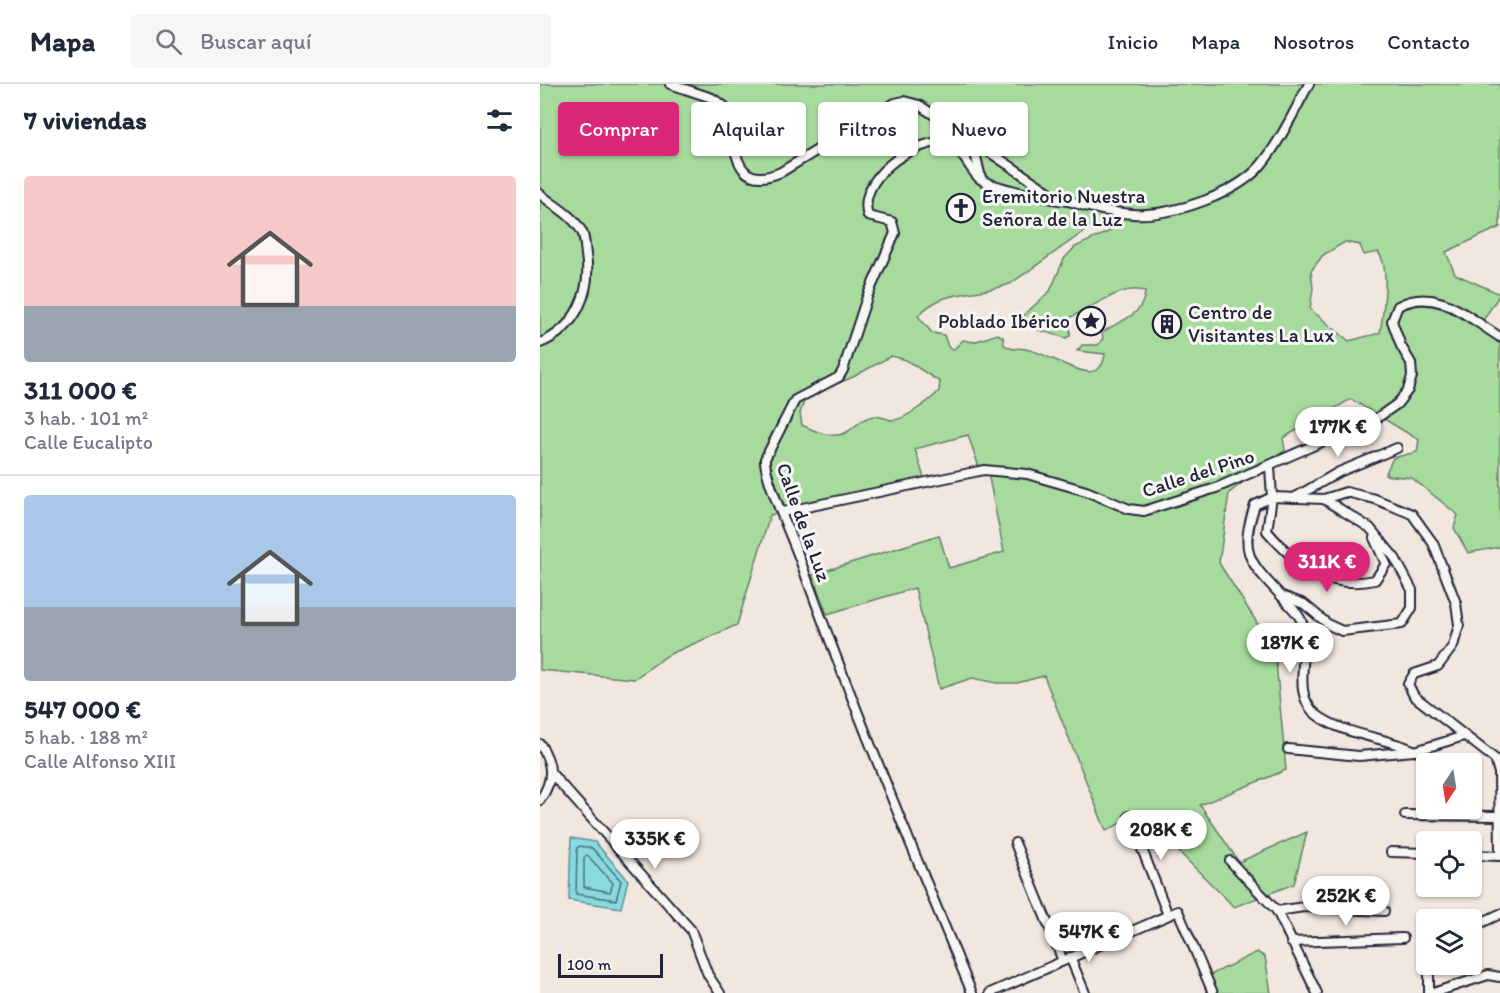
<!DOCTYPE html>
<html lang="es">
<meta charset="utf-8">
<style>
body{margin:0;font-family:Itim,sans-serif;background:#f6f6f7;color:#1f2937;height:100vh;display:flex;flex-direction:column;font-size:22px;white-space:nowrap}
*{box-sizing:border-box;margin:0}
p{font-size:20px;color:#747a83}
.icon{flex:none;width:33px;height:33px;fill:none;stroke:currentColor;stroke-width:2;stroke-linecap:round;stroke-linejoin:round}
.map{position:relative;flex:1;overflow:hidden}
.side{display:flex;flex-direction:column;background:#fff;width:540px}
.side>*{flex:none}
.banner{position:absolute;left:18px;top:18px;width:570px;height:54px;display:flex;gap:12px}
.needle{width:39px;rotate:192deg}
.controls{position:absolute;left:876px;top:669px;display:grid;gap:12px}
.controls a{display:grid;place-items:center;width:66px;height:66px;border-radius:6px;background:#fff;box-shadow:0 2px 4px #0004;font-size:30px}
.scale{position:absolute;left:18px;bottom:15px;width:105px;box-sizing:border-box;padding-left:6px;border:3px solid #22223b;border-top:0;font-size:16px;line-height:21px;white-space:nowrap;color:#22223b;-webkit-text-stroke:4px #f6f6f2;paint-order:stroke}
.price{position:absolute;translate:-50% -51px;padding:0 14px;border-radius:21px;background:#fff;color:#222;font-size:20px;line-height:39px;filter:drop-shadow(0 2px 3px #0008)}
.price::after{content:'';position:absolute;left:50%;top:36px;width:18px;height:14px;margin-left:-9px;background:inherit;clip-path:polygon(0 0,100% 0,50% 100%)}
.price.selected{background:#db2777;color:#fff}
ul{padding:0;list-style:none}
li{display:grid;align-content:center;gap:12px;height:318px;padding:0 24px}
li+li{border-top:2px solid #e0e1e3}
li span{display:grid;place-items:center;height:186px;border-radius:6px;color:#555}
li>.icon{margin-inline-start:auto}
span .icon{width:108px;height:108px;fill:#fffc;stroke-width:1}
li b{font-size:26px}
h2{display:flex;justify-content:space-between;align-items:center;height:72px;padding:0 24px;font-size:26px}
.pill{padding:0 21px;border-radius:6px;background:#fff;box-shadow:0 2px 4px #0004;font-size:21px;line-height:54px}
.pill.selected{background:#db2777;color:#fff}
header{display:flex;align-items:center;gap:36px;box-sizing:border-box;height:84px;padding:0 30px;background:#fff;border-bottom:2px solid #e0e1e3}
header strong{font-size:28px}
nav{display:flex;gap:33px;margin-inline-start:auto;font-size:21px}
.search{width:420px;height:54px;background:#f6f6f7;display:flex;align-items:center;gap:15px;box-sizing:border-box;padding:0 21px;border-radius:6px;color:#747a83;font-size:22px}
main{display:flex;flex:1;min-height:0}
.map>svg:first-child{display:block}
.green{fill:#a7db9d;stroke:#647e6c;stroke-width:1.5;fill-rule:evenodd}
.water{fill:#88dadf;stroke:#5f909d;stroke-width:1.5}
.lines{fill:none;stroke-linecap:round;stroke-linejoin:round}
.shore{stroke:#4b6c7d;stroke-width:1.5}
.minor-casing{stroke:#22223b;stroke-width:12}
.minor{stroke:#f6f6f2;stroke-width:8}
.labels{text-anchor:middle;stroke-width:6;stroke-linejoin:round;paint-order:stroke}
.poi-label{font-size:20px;fill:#22223b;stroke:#f6f6f2;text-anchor:start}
.street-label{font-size:20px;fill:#22223b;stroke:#f6f6f2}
</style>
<header>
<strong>Mapa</strong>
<div class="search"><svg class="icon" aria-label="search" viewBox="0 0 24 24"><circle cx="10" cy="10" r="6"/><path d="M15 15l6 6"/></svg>Buscar aquí</div>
<nav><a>Inicio</a><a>Mapa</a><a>Nosotros</a><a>Contacto</a></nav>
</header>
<main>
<section class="side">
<h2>7 viviendas<svg class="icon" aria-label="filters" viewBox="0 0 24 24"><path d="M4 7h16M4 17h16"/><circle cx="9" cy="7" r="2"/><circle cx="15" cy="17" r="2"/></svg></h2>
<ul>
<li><span style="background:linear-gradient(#f6c9c9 70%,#9aa5b1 0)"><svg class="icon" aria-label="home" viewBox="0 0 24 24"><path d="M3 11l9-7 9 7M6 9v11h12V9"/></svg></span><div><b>311 000 €</b><p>3 hab. · 101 m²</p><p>Calle Eucalipto</p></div></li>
<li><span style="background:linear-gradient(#a9c7e8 60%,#9aa5b1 0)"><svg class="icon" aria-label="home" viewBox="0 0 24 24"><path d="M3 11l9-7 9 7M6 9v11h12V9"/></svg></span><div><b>547 000 €</b><p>5 hab. · 188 m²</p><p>Calle Alfonso XIII</p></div></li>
</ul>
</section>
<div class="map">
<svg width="960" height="909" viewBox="0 0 960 909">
<rect width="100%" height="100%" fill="#f2e7df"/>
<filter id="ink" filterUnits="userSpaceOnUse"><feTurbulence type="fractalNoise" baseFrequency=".0167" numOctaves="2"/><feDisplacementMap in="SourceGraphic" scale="12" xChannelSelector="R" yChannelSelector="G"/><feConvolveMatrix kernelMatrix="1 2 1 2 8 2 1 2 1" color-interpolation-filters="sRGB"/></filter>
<g filter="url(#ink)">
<g class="green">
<path d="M 0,0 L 960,0 L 960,143 L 906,168 L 915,190 L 960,210 L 942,238 L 946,249 L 960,260 L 960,463 L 928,469 L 914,444 L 918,431 L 872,394 L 845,391 L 853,374 L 877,368 L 879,356 L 811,315 L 743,354 L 745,366 L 689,409 L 679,479 L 735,567 L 746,686 L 660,721 L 699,778 L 767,748 L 754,800 L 694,823 L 600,729 L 566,747 L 504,592 L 477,599 L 457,599 L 432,594 L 399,605 L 375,504 L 287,530 L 272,491 L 399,451 L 409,484 L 464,468 L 448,389 L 439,383 L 428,351 L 375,365 L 384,394 L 230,431 L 197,541 L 128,571 L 94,595 L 0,586 ZM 569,140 L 570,147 L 535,163 L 524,175 L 510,207 L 483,232 L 488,243 L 526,254 L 530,252 L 531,233 C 551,224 586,198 605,208 C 603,233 579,236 562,249 L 563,254 L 558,261 L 542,261 L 537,267 L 565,270 C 559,316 502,257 473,265 L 464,261 L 463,253 L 458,250 L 434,258 L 423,256 L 413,266 L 408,263 L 404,251 L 392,249 L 378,232 C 402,204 438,212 470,200 L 552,142 ZM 805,158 L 820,161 L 824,171 L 838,168 C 851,184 843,228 840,249 L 809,257 L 770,225 L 773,204 L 771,187 L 783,171 ZM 351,272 L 366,276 L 400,298 L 399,307 C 391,316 363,337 352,336 C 344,335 339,330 330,333 C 320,335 315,344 307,348 C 292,356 275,347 262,341 L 260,329 L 264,318 L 273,310 L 313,293 Z"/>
<path d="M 717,868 L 725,873 L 731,909 L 675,909 L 668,892 Z"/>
</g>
<path class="water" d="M 31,754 L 55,758 L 88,796 L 81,824 L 29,816 Z"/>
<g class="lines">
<g class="shore">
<path d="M 40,762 L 52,764 L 81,797 L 76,816 L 36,810 L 37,764 Z"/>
<path d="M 47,771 L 73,799 L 70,808 L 44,803 L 44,774 Z"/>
</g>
<g class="minor-casing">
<g id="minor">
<path d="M 130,0 L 172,14 L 184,22 C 198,51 187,111 241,88 L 355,19 L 364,17 L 379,21 L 512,110 C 536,121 566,128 593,130 C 632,133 702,109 725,76 C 743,53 755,25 769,0"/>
<path d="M 432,56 L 441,94"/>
<path d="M 0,110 C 14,122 33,131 42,148 C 45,154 45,163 46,171 C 52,207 36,245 0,259"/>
<path d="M 730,383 L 732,413 L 727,447 C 757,482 788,506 835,496 L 846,480 L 834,454"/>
<path d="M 754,414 L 799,388 L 857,364"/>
<path d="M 243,428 L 444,386 L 487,390 L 546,407 L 589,425 L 604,427 L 676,404 L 837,334 L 857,320 L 868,306 L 872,292 L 871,279 L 861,262 L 852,237 L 858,222 C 897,202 927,233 960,253"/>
<path d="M 742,512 L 764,520 L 789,541 L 802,547 L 862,540 L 872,524 L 872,506 L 855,474 L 830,444 L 784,415"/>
<path d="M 924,652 L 875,667 C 845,653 803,651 777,631 C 748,609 773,564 761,536 C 758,529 750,522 744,515 C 710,478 698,471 715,421 L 732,413 L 784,415 L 806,408 L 835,415 L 872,430 L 893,459 L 916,519 L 919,541 L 913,562 L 898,582 L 874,590 L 868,600 L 874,612 L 955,675 L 959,689 L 960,769"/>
<path d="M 0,660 C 13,680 14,696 0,716"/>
<path d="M 748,665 L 819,672 L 874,667"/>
<path d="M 11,689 L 151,846 L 168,891 L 180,909"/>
<path d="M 865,731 L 959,732"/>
<path d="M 589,732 L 628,831"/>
<path d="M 475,759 L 523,877"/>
<path d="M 851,768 L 886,769"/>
<path d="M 932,771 L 960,772"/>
<path d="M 690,777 L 737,827 L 777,909"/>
<path d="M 737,827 L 764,823 L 844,827"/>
<path d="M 932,843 L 960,830"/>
<path d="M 751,858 L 863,854"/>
<path d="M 530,873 L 545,909"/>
<path d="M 432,909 C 372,764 312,620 259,473 C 251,451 224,393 225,375 L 255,316 L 299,293 L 303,286 L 327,213 L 355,149 L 352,138 L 328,132 C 316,96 372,56 405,58 C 419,59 429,85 439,94 C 449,103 513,116 528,117"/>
<path d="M 450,909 L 638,827 L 673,909"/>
<path d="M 889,909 L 889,880"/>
<path d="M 893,909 L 948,891 L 960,893"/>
</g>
</g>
<use href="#minor" class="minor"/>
</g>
</g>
<defs>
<g id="church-ring" transform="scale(1.5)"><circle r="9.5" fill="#f6f6f2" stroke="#22223b" stroke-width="1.5"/><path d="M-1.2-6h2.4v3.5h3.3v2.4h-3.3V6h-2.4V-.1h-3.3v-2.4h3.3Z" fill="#22223b"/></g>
<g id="sight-ring" transform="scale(1.5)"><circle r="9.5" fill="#f6f6f2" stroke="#22223b" stroke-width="1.5"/><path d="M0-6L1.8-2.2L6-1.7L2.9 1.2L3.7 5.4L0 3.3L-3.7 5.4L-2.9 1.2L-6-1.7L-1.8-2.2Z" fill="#22223b"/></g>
<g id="building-ring" transform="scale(1.5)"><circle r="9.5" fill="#f6f6f2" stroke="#22223b" stroke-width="1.5"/><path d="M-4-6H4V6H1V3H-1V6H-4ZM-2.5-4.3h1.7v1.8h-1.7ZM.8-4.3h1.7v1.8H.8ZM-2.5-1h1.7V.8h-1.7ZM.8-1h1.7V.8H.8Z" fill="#22223b"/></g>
</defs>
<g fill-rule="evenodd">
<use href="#church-ring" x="421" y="124"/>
<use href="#sight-ring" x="551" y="237"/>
<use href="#building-ring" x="627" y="240"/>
</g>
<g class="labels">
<g class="poi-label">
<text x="442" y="119">Eremitorio Nuestra<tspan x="442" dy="23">Señora de la Luz</tspan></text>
<text x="648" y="235">Centro de<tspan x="648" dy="23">Visitantes La Lux</tspan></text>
<text x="530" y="244" text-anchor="end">Poblado Ibérico</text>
</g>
<g class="street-label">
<text transform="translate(658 389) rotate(-18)" y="7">Calle del Pino</text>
<text transform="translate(264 438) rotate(70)" y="7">Calle de la Luz</text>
</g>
</g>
</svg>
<div class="controls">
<a><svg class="needle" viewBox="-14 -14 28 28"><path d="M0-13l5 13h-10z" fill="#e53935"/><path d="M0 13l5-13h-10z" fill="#747a83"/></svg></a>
<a><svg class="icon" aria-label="locate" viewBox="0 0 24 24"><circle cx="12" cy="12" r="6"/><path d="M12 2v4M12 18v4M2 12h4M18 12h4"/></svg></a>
<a><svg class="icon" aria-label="layers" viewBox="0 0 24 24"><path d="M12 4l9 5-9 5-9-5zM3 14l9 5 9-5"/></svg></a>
</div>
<div class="scale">100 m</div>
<b class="price" style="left:798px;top:374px">177K €</b>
<b class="price selected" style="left:787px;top:509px">311K €</b>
<b class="price" style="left:750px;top:590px">187K €</b>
<b class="price" style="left:621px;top:777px">208K €</b>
<b class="price" style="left:115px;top:786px">335K €</b>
<b class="price" style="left:806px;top:843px">252K €</b>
<b class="price" style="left:549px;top:879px">547K €</b>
<div class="banner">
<a class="pill selected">Comprar</a>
<a class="pill">Alquilar</a>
<a class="pill">Filtros</a>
<a class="pill">Nuevo</a>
</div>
</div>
</main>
